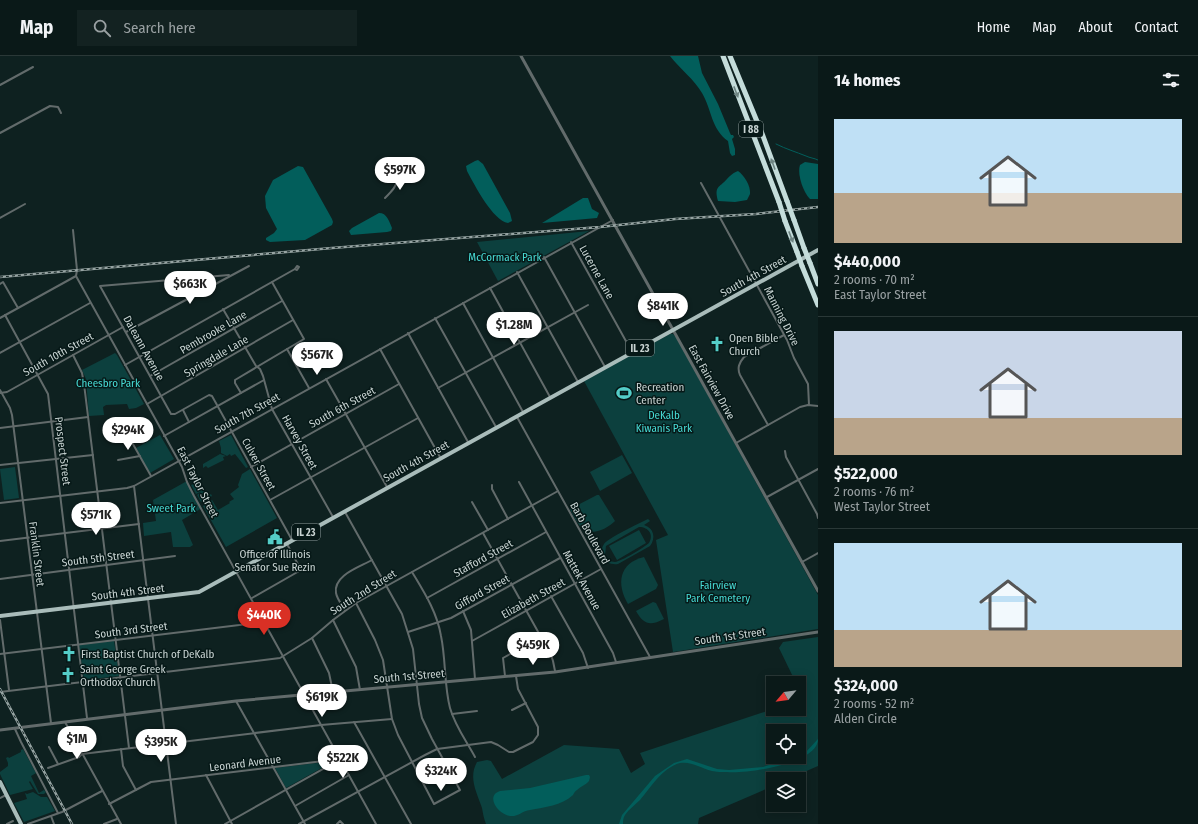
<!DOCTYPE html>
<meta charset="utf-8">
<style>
body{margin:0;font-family:"Fira Sans Condensed",sans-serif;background:#132221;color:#f1f3f6;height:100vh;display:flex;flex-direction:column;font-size:15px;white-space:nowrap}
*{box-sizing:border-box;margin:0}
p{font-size:13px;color:#99a0a2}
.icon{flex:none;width:22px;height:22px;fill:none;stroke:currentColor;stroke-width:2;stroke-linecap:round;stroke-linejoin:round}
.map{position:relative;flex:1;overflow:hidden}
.side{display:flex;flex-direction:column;background:#0a1918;width:380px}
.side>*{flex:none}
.needle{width:26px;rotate:241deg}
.buttons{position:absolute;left:766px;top:620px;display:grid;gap:8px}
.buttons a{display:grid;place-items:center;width:40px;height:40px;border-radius:0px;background:#0a1918;box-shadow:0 2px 10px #0003,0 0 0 1px #2a3837;font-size:20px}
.price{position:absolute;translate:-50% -34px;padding:0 9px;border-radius:14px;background:#fff;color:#222;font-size:13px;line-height:26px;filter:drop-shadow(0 1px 2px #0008)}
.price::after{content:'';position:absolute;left:50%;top:24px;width:12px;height:9px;margin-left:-6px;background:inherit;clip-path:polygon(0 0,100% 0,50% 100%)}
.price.active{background:#d93025;color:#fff}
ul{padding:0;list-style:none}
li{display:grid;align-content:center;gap:8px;height:212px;padding:0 16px}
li+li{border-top:1px solid #2a3837}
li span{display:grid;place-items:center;height:124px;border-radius:0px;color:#555}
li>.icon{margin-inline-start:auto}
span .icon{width:72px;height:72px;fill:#fffc;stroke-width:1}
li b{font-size:17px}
h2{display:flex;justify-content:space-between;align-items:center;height:48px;padding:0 16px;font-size:17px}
header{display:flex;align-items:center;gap:24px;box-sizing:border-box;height:56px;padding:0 20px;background:#0a1918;border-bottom:1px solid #2a3837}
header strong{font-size:19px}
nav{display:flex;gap:22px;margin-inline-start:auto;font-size:14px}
.search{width:280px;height:36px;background:#132221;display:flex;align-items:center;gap:10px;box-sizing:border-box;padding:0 14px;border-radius:0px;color:#99a0a2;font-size:15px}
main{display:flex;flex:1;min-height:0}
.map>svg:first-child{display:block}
.green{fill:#0c403e;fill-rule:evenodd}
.water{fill:#025e5b}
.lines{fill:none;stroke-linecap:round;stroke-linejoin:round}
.stream{stroke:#025e5b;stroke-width:1}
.minor{stroke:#626b6b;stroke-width:2}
.tertiary{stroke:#626b6b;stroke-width:3}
.primary{stroke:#a9bcba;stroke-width:4}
.motorway{stroke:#c4dcda;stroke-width:5}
.rail-casing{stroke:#97a4a3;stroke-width:2.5}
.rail{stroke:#061817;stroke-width:1;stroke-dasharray:3;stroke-linecap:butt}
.motorway-bridge{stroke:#c4dcda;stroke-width:5}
.oneway{fill:#6e8482}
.labels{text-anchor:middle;stroke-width:3;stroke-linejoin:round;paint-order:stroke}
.shield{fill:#061817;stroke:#8e9c9b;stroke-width:1}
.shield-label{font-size:10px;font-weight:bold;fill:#c9d4d3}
.park-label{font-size:11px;fill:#48dcd6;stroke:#061817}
.street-label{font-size:11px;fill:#c9d4d3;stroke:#061817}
.poi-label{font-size:11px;fill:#c9d4d3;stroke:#061817;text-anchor:start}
</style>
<header>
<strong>Map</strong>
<div class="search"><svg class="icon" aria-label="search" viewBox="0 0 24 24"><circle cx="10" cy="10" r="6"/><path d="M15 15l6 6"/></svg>Search here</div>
<nav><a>Home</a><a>Map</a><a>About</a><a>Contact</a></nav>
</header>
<main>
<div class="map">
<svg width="818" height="768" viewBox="0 0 818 768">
<rect width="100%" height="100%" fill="#0e2120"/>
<g class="green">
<path d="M 589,175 L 498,225 L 477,186 Z"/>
<path d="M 670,278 L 673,278 L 676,281 L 818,539 L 818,573 L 673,596 L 656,484 L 668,479 L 584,325 Z"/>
<path d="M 115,297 L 117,299 L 144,348 L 136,352 L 129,353 L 127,348 L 106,349 L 103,351 L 104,359 L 89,360 L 86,323 L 82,314 Z"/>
<path d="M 160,379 L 174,403 L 150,417 L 136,392 Z"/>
<path d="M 231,379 L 248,411 L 246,412 L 235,398 L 231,400 L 230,398 L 227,400 L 221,397 L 221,392 L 219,385 Z"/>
<path d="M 220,398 L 226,400 L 223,401 L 224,404 L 208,412 L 206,410 L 203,412 L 203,408 Z"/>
<path d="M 622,399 L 632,417 L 600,435 L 590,416 Z"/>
<path d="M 15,411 L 19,442 L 4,444 L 0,413 Z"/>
<path d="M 250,413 L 277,462 L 226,491 L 203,450 L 212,444 L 218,454 L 230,447 L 229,446 L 234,443 L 230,438 L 239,431 L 238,429 L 242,418 Z"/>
<path d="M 187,425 L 202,452 L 182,464 L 193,489 L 190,491 L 173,491 L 171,476 L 144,480 L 143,467 L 156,465 L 153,444 Z"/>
<path d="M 199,426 L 203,435 L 204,435 L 206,439 L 206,441 L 211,438 L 212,440 L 201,446 L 197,439 L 202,435 L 196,438 L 191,429 Z"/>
<path d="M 597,439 L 599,439 L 615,465 C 606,474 590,481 580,470 C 576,465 573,459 570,453 Z"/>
<path d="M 648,463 L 650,465 L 644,469 C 654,472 656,482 650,490 L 618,508 C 606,510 597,499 604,488 C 610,481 638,468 648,463 ZM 639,471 C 649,471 654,479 649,487 C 643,492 622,505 615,506 C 610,506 607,503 605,499 L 606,490 Z"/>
<path d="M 639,474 L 646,487 L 617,504 L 609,490 Z"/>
<path d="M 644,501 L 658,529 L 656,533 L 628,548 C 616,528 619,507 644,501 Z"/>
<path d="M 653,546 L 656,547 L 664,563 C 650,570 644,569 636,555 Z"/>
<path d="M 818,581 L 818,710 L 788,723 L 773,723 L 773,730 L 699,762 L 698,768 L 486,768 C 484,763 483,758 482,752 C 477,737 468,722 477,706 L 487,704 L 491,705 L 502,723 L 564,689 L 619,693 L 631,717 L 645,708 L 640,697 L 773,653 L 799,653 L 799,627 L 796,627 L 779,592 L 783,586 ZM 773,675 L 799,675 L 799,701 L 773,701 Z"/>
<path d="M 114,585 L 119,620 L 84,624 L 79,589 Z"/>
<path d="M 23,693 L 36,717 L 31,720 L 39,737 L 44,734 L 46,736 L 44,738 L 38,738 L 30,725 L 29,726 L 33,733 L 10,739 L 0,718 L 0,716 L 8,710 L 8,707 L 6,702 L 8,701 L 9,702 L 21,696 L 21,694 Z"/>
<path d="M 325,706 L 327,709 L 286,732 L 275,712 Z"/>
<path d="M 33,736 L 41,741 L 47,741 L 55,755 L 24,766 L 14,747 L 27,743 L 25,737 L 27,738 Z"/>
</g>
<g class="water">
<path d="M 670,0 L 698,0 L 702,17 L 718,48 L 730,77 L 731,79 L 733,79 L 734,81 L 732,83 L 735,93 L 735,99 L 732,100 L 730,97 L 728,85 C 711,73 712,54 702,37 C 694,23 680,13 670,0 Z"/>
<path d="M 478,104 L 483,108 L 510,157 L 512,165 L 508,167 C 493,165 474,128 467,115 L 466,110 L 475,105 Z"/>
<path d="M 805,106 L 818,108 L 818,143 L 810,143 C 803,136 797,118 800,109 Z"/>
<path d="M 298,110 L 303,111 L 332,163 L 333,166 L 332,169 L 305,184 L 270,186 L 266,184 L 266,182 L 274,177 L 277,173 L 266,152 L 265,140 L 273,124 Z"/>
<path d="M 738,115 C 744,119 751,130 750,138 C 749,140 748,142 747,144 L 735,146 L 718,145 C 714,130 719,132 727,123 C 731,119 733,117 738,115 Z"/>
<path d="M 583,142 L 588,142 L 592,153 L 599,157 L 597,162 L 542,167 Z"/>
<path d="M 379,157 C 387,157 389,165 392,172 L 391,175 L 387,176 L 351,179 L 349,175 L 352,172 Z"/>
<path d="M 818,683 C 818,708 746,718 727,716 C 722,716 716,716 712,715 C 701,712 691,705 680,707 C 662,712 651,731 640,744 C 635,749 629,753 625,759 C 623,762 623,765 623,768 L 619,768 L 622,759 L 655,720 L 674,707 L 687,703 L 717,713 L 729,714 L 763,711 L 794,701 L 799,701 L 799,699 L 805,697 Z"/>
<path d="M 586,719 L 589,719 L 590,721 L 589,725 C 586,729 581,730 577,734 C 575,735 574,737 573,739 C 561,750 545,751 530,754 C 522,755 518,761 510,760 C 498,758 485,740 500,735 L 530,732 Z"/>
</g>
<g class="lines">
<path class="stream" d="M 776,88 C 786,93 796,96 806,100 C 810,102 814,102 818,104"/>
<g class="minor">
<path d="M 0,29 L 33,11"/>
<path d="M 0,77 L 50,50 L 58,51 L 61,57"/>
<path d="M 701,127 L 787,284 L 794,302 L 808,328 L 809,349"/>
<path d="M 385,142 C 392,135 397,130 399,120"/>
<path d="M 0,162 L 25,148"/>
<path d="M 73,174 L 77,214 L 76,220 L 182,411 L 187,426 L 194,440 L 376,768"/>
<path d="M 571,186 L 632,296"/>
<path d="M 544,201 L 605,311"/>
<path d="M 297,210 L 299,211 L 297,214 L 295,213 Z"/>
<path d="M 517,216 L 578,326"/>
<path d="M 229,219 L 100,230 L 171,358 L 175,358 L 209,339 L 212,340 L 292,484"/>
<path d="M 0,228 L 3,226 L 18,252"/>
<path d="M 490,232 L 550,341"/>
<path d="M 463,247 L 523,356"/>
<path d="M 223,253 L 256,310 L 260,313 L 263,320 L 272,353 L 333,461"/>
<path d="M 5,259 L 48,338 L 87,662"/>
<path d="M 0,262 L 76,220"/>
<path d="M 435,262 L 496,371"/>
<path d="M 126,276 L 249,210"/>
<path d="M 408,277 L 468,386"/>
<path d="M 287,293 L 309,332"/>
<path d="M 380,293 L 440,401"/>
<path d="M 0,297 L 90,247"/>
<path d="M 73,299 L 82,317 L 84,328 L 129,692"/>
<path d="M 125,309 L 295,213"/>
<path d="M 150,320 L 282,245"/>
<path d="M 326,323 L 387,431"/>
<path d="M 438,332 L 588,249"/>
<path d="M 0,334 L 10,352 L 12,359 L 51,667"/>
<path d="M 0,337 L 7,336 L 123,271"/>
<path d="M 241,337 L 235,327 L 235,324 L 304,283 L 272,226"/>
<path d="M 147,348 L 293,264"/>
<path d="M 183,354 L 189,366"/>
<path d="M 517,361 L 650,601"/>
<path d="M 768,369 L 740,319 C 737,312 739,307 744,301 L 784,279"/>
<path d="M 123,371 L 125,372 L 125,374 L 122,373 Z"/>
<path d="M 0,372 L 88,361"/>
<path d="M 125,374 L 151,420"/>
<path d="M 164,380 L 264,324"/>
<path d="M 736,387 L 800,351 L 808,349 L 818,350"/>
<path d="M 785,395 L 786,401 L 817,458 L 818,462"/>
<path d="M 118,404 L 140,400"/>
<path d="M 0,409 L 93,399"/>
<path d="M 251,411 L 399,328"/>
<path d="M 519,426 L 613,597 L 616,606"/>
<path d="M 492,429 L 492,433 L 508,463"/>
<path d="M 134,430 L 176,768"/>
<path d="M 767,441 L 818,413"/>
<path d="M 270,444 L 418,362"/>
<path d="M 472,446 L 488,474"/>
<path d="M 0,447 L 127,432 L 134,430 L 613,164"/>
<path d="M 345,456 L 402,558 L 413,593 L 419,648 L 422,662 L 432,683 L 460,734 L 434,748 L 398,679 L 392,663 L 383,604 L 375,584 L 356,547"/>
<path d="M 483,477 L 551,599 L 553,605 L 555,615"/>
<path d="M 0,485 L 139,468"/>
<path d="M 802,506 L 818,497"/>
<path d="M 412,516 C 424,536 437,556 441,580 C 446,604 444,629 450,652 C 455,670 467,686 475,701"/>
<path d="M 0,523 L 175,500"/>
<path d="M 551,540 L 583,597 L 588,612"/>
<path d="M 252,542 L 301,514 L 287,488"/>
<path d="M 427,542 L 546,476"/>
<path d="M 345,554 C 342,549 337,543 336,537 C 333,519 360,511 372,504"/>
<path d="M 463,555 L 471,574 L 475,623"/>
<path d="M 0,564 L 9,634"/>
<path d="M 333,564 L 356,611 L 360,634"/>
<path d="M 408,576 L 451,562 L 560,502"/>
<path d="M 312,582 L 329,617 L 333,636"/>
<path d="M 472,585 L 601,513"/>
<path d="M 0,598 L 265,566"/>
<path d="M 505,620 L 503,602 L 540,581"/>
<path d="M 0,636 L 280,602 L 312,582 L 333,564 L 356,547 L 558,435"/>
<path d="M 236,645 L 305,768"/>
<path d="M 512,654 L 526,647"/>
<path d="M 452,658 L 477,655"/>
<path d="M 65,666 L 121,768"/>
<path d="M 354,666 L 411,768"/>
<path d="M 15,673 L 21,686 L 58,757"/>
<path d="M 49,691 L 58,708"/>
<path d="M 121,693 L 123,710 L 136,734"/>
<path d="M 48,712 L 79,701 L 82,698 L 321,669 L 392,663"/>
<path d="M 206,719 L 232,768"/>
<path d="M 0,742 L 6,739"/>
<path d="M 109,748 L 151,726 L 340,703"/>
<path d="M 295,750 L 349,719"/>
<path d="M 51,760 L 54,768"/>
<path d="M 7,768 L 13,765"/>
<path d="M 28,768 L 62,756 L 102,735"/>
<path d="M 104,768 L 117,763"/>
<path d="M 225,768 L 339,704"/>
<path d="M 299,768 L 425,699 L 437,693 L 491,686 L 498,689 L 509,696 L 513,696 L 533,686 L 538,679 L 538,671 L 518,633 L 516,620"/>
<path d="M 337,768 L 340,765 L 343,768"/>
</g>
<g class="tertiary">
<path d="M 521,0 L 818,535"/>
<path d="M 0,674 L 236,645 L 555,616 L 818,576"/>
</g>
<g class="primary">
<path d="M 0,560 L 199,536 L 818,194"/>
<path d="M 0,726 L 21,768"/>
</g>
<g class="motorway">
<path d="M 723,0 L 779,146"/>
<path d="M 730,0 L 763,80 L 787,145"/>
<path d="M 794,164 L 804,192"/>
<path d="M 785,165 L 797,196"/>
<path d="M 810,207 L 818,228"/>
<path d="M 802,210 L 818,249"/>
</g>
<g class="rail-casing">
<g id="rail">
<path d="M 0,221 L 332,192 L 600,171 L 675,163 L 756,158 L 818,151"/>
<path d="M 0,633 L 72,768"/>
</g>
</g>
<use href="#rail" class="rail"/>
<g class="motorway-bridge">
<path d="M 787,145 L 794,164"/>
<path d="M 779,146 L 785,165"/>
<path d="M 804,192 L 810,207"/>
<path d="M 797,196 L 802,210"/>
</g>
</g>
<defs><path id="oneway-solid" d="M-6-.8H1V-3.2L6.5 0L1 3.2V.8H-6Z"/></defs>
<g class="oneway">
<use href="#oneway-solid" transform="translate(736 36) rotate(69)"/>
<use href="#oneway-solid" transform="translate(773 108) rotate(-110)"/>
<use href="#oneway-solid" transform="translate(791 181) rotate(69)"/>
</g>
<defs>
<g id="church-bare" transform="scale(1.2)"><path d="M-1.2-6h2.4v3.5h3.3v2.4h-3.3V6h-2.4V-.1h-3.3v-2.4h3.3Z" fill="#54cdc8" stroke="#061817" stroke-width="2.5" paint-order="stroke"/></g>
<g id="stadium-bare" transform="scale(1.2)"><path d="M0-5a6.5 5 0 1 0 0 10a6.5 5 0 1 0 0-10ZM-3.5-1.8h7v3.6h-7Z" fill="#54cdc8" stroke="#061817" stroke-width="2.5" paint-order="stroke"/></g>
<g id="civic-bare" transform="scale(1.2)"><path d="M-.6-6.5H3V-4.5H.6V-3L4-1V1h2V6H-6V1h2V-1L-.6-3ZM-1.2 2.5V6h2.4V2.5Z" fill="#54cdc8" stroke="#061817" stroke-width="2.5" paint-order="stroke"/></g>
</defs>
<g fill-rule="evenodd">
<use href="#church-bare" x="717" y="288"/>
<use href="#stadium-bare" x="624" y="337"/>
<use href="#civic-bare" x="275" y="481"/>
<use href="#church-bare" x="69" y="598"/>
<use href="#church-bare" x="68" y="619"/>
</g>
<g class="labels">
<g class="shield">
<rect x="739" y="65" width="24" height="16" rx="3"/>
<rect x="626" y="284" width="28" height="16" rx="3"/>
<rect x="292" y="468" width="28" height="16" rx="3"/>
</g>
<g class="shield-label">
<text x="751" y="77">I 88</text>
<text x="640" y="296">IL 23</text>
<text x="306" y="480">IL 23</text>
</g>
<g class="park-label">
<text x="505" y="205">McCormack Park</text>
<text x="108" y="331">Cheesbro Park</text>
<text x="664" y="363">DeKalb<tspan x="664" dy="13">Kiwanis Park</tspan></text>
<text x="171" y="456">Sweet Park</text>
<text x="718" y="533">Fairview<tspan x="718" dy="13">Park Cemetery</tspan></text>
</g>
<g class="street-label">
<text transform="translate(597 216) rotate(61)" y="4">Lucerne Lane</text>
<text transform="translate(753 220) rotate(-29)" y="4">South 4th Street</text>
<text transform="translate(782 260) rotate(63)" y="4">Manning Drive</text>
<text transform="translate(213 276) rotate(-30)" y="4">Pembrooke Lane</text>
<text transform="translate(144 292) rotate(61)" y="4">Daleann Avenue</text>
<text transform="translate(58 298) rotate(-29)" y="4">South 10th Street</text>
<text transform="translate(216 300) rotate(-30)" y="4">Springdale Lane</text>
<text transform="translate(712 326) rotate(61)" y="4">East Fairview Drive</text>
<text transform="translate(342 351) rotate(-29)" y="4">South 6th Street</text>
<text transform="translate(247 357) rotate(-29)" y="4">South 7th Street</text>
<text transform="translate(300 386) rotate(61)" y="4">Harvey Street</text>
<text transform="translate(63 395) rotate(83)" y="4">Prospect Street</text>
<text transform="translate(416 405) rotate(-29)" y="4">South 4th Street</text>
<text transform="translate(259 408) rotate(61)" y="4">Culver Street</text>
<text transform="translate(198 426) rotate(63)" y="4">East Taylor Street</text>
<text transform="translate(590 477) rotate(61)" y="4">Barb Boulevard</text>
<text transform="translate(37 498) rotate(83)" y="4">Franklin Street</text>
<text transform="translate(98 502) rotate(-7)" y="4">South 5th Street</text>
<text transform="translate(483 502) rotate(-29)" y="4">Stafford Street</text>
<text transform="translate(582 524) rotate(61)" y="4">Mattek Avenue</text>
<text transform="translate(128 536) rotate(-7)" y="4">South 4th Street</text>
<text transform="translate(363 536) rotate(-32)" y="4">South 2nd Street</text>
<text transform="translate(482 536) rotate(-29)" y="4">Gifford Street</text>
<text transform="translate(533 542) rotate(-29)" y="4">Elizabeth Street</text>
<text transform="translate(131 574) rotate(-7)" y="4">South 3rd Street</text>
<text transform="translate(730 580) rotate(-8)" y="4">South 1st Street</text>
<text transform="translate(409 620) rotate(-5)" y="4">South 1st Street</text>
<text transform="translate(245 707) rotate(-7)" y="4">Leonard Avenue</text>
</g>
<g class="poi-label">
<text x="729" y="286">Open Bible<tspan x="729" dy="13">Church</tspan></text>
<text x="636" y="335">Recreation<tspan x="636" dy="13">Center</tspan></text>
<text x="275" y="502" text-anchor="middle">Office of Illinois<tspan x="275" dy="13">Senator Sue Rezin</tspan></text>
<text x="81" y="602">First Baptist Church of DeKalb</text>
<text x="80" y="617">Saint George Greek<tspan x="80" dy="13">Orthodox Church</tspan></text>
</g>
</g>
</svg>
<div class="buttons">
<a><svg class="needle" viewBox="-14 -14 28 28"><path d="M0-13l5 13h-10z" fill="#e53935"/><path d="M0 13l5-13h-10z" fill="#99a0a2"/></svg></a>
<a><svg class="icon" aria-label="locate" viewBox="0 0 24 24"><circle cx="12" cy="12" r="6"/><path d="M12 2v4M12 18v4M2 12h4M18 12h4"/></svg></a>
<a><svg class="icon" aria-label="layers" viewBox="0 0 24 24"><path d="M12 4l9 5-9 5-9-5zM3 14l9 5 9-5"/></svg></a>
</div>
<b class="price" style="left:400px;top:135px">$597K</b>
<b class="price" style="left:190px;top:249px">$663K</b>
<b class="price" style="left:663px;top:271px">$841K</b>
<b class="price" style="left:514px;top:290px">$1.28M</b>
<b class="price" style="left:317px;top:320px">$567K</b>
<b class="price" style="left:128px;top:395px">$294K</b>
<b class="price" style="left:96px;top:480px">$571K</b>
<b class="price active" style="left:264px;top:580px">$440K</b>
<b class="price" style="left:533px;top:610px">$459K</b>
<b class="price" style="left:322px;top:662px">$619K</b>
<b class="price" style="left:77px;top:704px">$1M</b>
<b class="price" style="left:161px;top:707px">$395K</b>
<b class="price" style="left:343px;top:723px">$522K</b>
<b class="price" style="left:441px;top:736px">$324K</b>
</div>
<section class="side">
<h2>14 homes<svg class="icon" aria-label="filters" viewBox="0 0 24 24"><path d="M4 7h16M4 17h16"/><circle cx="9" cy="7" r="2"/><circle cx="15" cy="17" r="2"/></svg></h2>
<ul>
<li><span style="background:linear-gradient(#bfe0f5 60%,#b9a48a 0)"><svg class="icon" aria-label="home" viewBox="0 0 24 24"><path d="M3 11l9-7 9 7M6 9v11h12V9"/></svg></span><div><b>$440,000</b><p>2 rooms · 70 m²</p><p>East Taylor Street</p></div></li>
<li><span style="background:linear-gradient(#c9d6e8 70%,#b9a48a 0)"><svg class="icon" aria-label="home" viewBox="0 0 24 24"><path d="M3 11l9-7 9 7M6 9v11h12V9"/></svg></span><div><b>$522,000</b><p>2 rooms · 76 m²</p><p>West Taylor Street</p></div></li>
<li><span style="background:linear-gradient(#bfe0f5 70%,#b9a48a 0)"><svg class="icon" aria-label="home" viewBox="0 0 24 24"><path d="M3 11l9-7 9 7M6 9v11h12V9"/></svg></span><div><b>$324,000</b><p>2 rooms · 52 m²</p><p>Alden Circle</p></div></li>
</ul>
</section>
</main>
